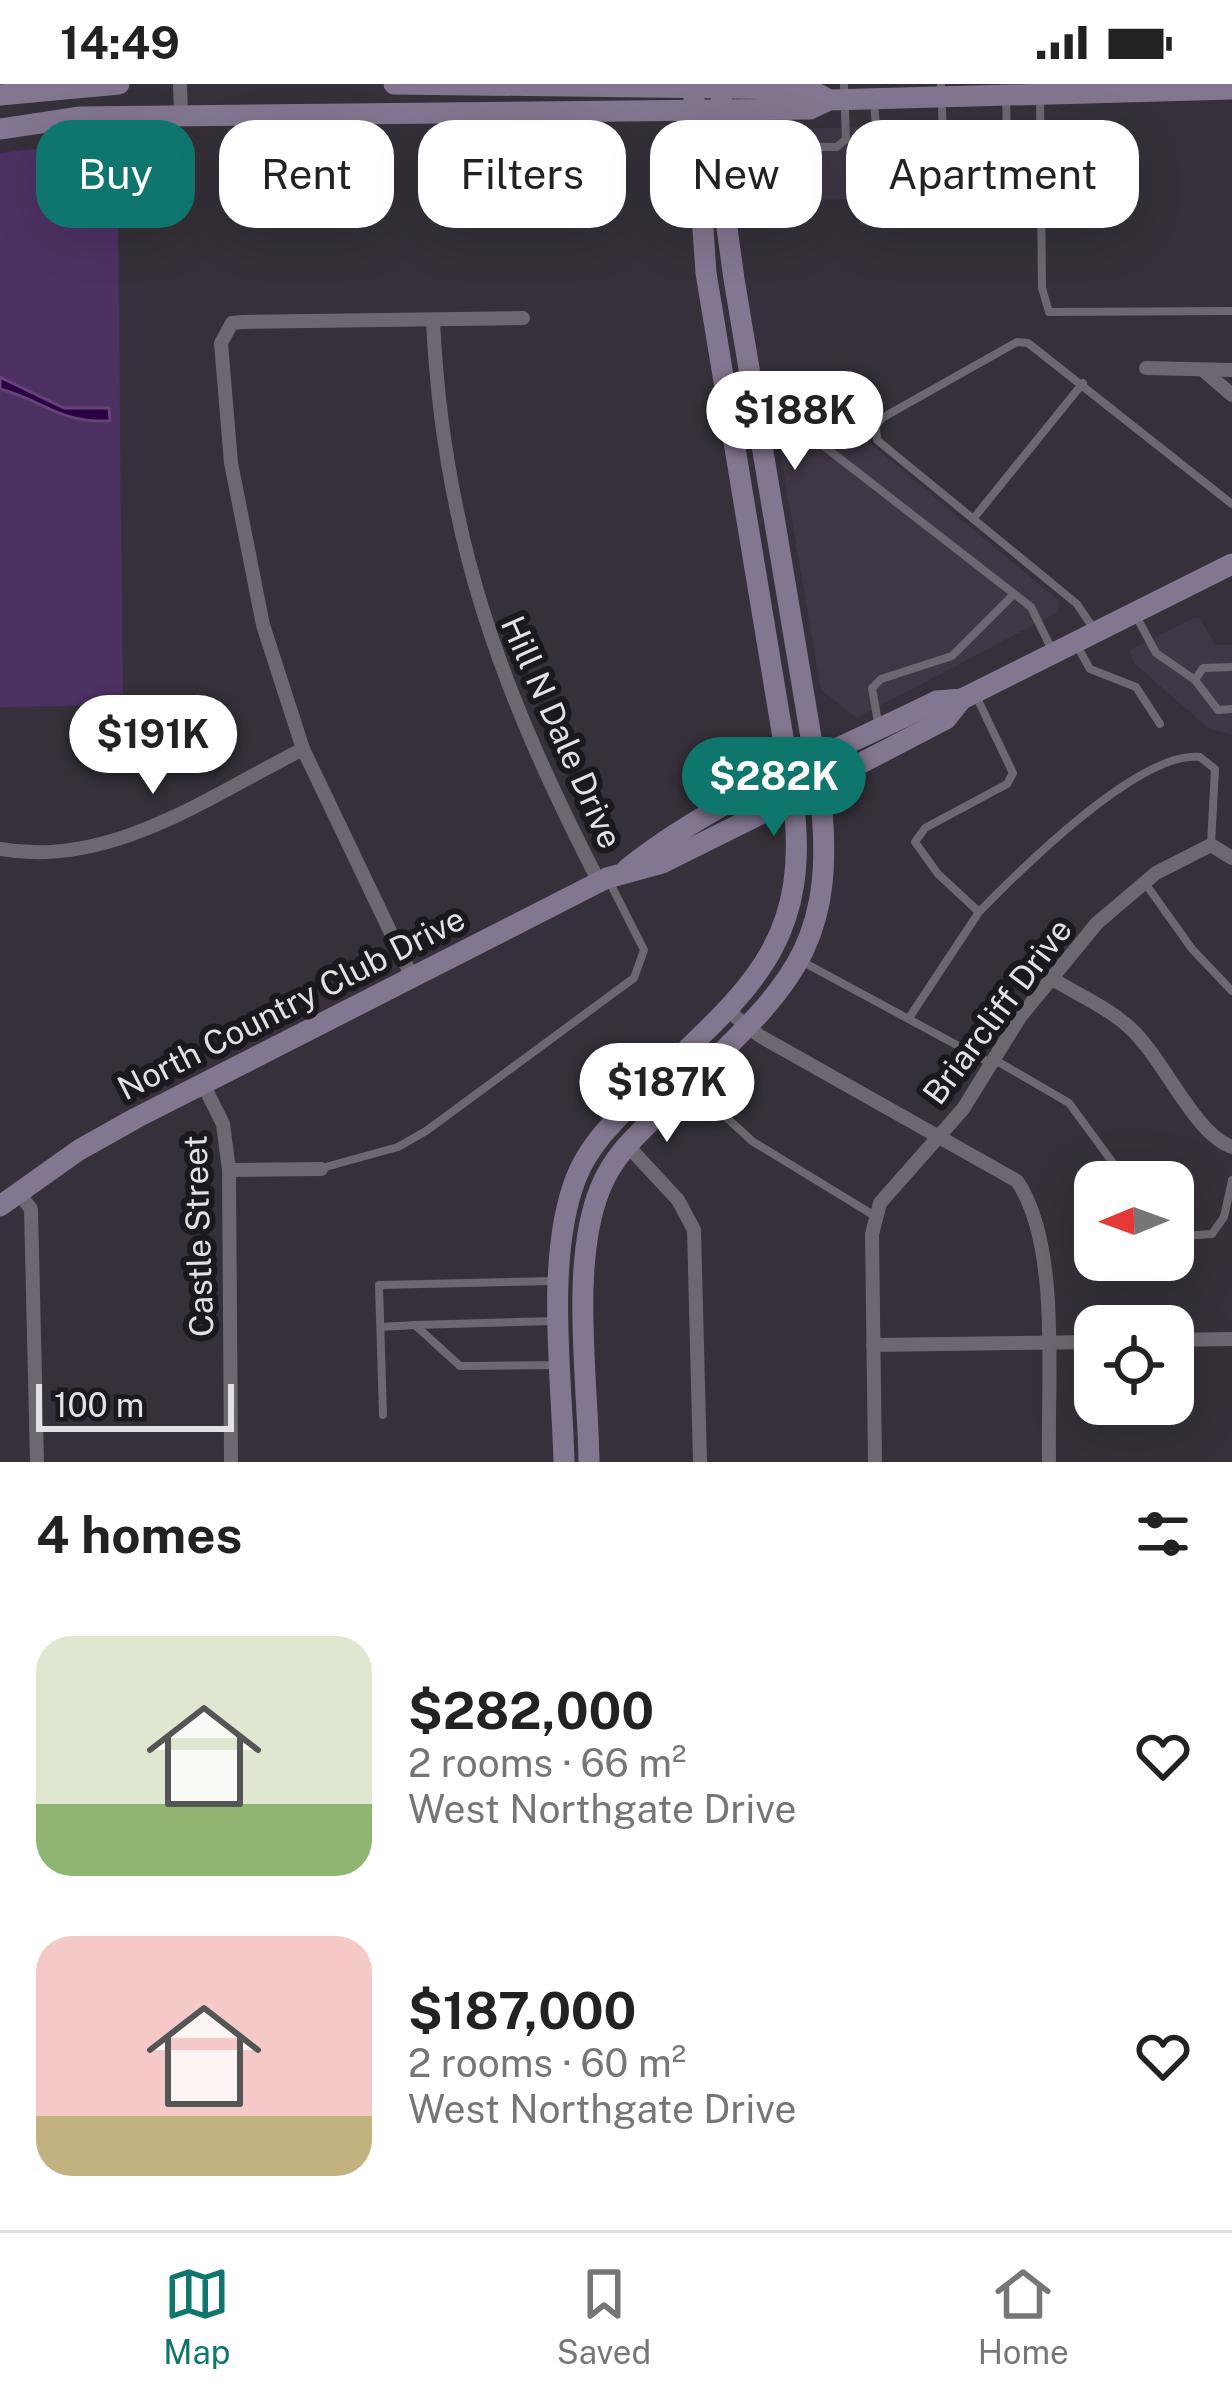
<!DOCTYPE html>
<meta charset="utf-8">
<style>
body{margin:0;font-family:"Public Sans",sans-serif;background:#f6f6f6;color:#222;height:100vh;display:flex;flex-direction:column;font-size:45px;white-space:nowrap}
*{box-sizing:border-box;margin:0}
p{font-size:39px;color:#767676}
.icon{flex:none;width:66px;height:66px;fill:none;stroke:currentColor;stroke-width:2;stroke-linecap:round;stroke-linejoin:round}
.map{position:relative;height:1378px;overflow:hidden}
.drawer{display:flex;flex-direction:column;background:#fff;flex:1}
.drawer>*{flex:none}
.top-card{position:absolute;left:36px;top:36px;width:1161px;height:108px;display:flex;gap:24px}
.needle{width:78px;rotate:269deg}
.controls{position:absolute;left:1074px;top:1077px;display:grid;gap:24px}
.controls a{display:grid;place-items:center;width:120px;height:120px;border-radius:24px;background:#fff;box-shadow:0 12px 48px #0002;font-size:60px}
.scale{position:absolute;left:36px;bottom:30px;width:198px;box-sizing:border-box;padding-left:12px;border:6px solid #e3e1e6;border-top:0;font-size:33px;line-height:42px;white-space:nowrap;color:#e3e1e6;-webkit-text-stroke:9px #1b191d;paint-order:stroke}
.price{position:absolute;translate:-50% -102px;padding:0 27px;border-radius:42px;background:#fff;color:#222;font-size:39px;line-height:78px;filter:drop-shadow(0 3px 6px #0008)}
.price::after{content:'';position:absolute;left:50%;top:72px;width:36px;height:27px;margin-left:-18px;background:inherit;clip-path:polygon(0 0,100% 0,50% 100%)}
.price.current{background:#0f766e;color:#fff}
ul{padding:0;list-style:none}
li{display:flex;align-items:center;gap:36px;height:300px;padding:0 36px}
li span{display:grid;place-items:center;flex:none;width:336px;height:240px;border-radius:36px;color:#555}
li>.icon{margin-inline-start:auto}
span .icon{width:144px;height:144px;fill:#fffc;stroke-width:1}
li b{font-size:51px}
h2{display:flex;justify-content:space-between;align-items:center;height:144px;padding:0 36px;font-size:51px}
.chip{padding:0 42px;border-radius:36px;background:#fff;box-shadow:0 12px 48px #0002;font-size:42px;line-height:108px}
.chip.current{background:#0f766e;color:#fff}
.status{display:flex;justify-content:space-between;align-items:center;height:84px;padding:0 60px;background:#fff;direction:ltr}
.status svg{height:33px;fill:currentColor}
.tab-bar{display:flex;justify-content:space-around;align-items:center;height:168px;border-top:3px solid #e0e0e0;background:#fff;font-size:33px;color:#767676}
.tab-bar a{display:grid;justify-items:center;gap:6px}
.tab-bar .current{color:#0f766e}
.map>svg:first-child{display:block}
.built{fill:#3f3746}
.green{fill:#4d3163}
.water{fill:#2c0145;stroke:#634475;stroke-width:3}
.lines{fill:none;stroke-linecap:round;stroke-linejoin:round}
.lane{stroke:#6c6771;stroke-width:8}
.street{stroke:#6c6771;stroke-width:14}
.secondary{stroke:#837690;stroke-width:21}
.labels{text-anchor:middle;stroke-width:12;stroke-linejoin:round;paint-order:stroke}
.street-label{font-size:33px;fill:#e3e1e6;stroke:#1b191d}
</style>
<div class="status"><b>14:49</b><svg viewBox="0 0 49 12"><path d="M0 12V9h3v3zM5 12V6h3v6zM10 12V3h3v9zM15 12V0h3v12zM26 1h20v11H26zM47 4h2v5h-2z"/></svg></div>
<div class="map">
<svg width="1232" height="1378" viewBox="0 0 1232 1378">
<rect width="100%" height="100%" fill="#353039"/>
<g class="built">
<path d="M 1021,39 L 1023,142 L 860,141 L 859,115 L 743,117 L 742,63 L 752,46 Z"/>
<path d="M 771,315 L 810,318 L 835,330 L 1059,517 L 1058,528 L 857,634 L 821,606 Z"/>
<path d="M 1199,532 L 1215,561 L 1232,561 L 1232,651 L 1208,644 L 1135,580 L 1129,566 Z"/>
</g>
<path class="green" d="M 117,55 L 123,621 L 0,623 L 0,69 Z"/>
<path class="water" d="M 0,293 L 64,324 L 109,324 L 110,337 C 58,339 45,317 0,305 Z"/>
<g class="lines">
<g class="lane">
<path d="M 941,0 L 946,127 L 1009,125 L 1006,13"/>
<path d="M 1040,12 L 1042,204 L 1049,228 L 1232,227"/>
<path d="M 874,16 L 877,58 L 885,64 L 912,63"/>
<path d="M 787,31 L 789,69"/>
<path d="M 723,73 L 784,77 L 795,63 L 837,63 L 846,55 L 844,0"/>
<path d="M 766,350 L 807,349 L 1031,523 L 1053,568"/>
<path d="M 973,435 L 1083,299"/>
<path d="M 1135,530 L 1156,569 L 1195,596 L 1218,626 L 1232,625"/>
<path d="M 1095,547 L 1077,520 L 877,356 L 876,342 L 882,334 L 1017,258 L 1028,259 L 1232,420"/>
<path d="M 1076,560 L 1090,585 L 1136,603 L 1160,640"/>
<path d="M 1195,596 L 1203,584 L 1232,583"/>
<path d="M 879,644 L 872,604 L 881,595 L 952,572 L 1014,510"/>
<path d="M 1145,799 L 1192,865 L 1232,907"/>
<path d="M 979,828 C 1020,786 1140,666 1200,673 L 1215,685 L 1211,760"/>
<path d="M 803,878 L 990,979"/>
<path d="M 909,934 L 979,828 L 938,790 L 915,758 L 925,744 L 1007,700 L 1013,689 L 977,614"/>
<path d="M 995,976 L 1069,1019 L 1127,1098"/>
<path d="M 690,1000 L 752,1057 L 875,1132"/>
<path d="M 322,1084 L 398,1063 L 426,1047 L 634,894 L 644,866 L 609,797"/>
<path d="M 1173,1146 L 1181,1152 L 1212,1150 L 1224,1133 L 1232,1096"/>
<path d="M 554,1237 L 415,1241 L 460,1282 L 558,1281"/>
<path d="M 381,1243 L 415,1241"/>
<path d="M 383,1331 L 379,1201 L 553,1197"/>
</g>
<g class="street">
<path d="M 180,0 L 181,31"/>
<path d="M 433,236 C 443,453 501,607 599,798"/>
<path d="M 1146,284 L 1232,286"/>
<path d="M 1204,287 L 1232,311"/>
<path d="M 0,765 C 109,785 210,712 303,665"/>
<path d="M 412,893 L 303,665 L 263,541 L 231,379 L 221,259 L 232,239 L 242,238 L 523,234"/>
<path d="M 1049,893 C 1075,909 1107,923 1129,943 C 1164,974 1193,1049 1232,1063"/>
<path d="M 727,926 L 760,952 L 1017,1097 C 1061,1161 1047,1299 1049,1378"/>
<path d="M 203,1000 L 223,1040 L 229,1086 L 231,1378"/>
<path d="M 627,1061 L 678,1116 L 694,1146 L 700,1378"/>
<path d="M 229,1086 L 321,1085"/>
<path d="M 18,1108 L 31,1125 L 37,1378"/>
<path d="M 1173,1256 L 1232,1255"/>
<path d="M 873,1261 L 1095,1258"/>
<path d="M 875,1378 L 872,1150 L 880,1119 L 963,1025 L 1020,933 L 1097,839 L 1156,789 L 1211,761 L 1232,774"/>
</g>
<g class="secondary">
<path d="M 394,0 L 809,5 L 829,16"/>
<path d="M 0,11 L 119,0"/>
<path d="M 0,45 L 80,33 L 810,25 L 829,16 L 1232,5"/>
<path d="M 627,785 C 717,713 834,668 937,617 L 962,615"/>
<path d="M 0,1122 L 79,1066 L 136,1034 L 607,794 L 662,779 L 819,701 L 946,635 L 962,615 L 1232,480"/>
<path d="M 564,1378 C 562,1293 545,1174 576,1094 C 590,1059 617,1034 643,1008 C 742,910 813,866 793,714 L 706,189 L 693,0"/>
<path d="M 589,1378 C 588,1297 570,1179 600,1105 C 614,1069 642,1046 669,1020 C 781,908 842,873 819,701 L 734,195 L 724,122 L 721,0"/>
</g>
</g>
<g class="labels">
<g class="street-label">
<text transform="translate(562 648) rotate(66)" y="12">Hill N Dale Drive</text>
<text transform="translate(291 919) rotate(-27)" y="12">North Country Club Drive</text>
<text transform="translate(997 927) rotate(-53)" y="12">Briarcliff Drive</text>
<text transform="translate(198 1152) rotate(-92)" y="12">Castle Street</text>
</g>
</g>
</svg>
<div class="controls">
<a><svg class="needle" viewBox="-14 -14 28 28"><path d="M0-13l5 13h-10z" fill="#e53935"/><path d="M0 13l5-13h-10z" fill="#767676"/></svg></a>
<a><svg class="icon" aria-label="locate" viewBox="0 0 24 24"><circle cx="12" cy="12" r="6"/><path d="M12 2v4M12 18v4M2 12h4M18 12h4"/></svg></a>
</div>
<div class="scale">100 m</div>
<b class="price" style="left:795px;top:389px">$188K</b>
<b class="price" style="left:153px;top:713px">$191K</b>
<b class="price current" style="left:774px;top:755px">$282K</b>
<b class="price" style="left:667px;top:1061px">$187K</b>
<div class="top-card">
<a class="chip current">Buy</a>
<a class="chip">Rent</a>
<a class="chip">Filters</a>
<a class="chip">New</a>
<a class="chip">Apartment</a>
</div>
</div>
<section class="drawer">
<h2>4 homes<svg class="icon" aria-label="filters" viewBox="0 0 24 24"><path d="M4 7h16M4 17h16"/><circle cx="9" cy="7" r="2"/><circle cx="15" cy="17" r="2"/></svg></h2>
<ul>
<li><span style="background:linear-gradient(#dfe7d0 70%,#8fb573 0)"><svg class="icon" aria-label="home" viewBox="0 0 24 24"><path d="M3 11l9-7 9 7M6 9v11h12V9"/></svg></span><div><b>$282,000</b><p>2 rooms · 66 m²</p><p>West Northgate Drive</p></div><svg class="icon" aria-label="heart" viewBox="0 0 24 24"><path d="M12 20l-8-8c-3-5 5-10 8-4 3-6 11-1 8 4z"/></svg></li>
<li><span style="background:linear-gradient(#f6c9c9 75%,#c2b280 0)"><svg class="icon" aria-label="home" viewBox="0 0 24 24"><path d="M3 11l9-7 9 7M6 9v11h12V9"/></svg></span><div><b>$187,000</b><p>2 rooms · 60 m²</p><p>West Northgate Drive</p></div><svg class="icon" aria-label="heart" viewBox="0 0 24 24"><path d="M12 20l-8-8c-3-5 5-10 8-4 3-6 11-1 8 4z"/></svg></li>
</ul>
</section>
<nav class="tab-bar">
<a class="current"><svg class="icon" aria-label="map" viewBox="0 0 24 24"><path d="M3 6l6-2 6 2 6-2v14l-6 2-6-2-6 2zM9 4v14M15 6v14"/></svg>Map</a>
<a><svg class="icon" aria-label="saved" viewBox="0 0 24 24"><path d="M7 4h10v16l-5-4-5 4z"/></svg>Saved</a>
<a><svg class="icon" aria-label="home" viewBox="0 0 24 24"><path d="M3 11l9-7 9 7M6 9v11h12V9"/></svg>Home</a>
</nav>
